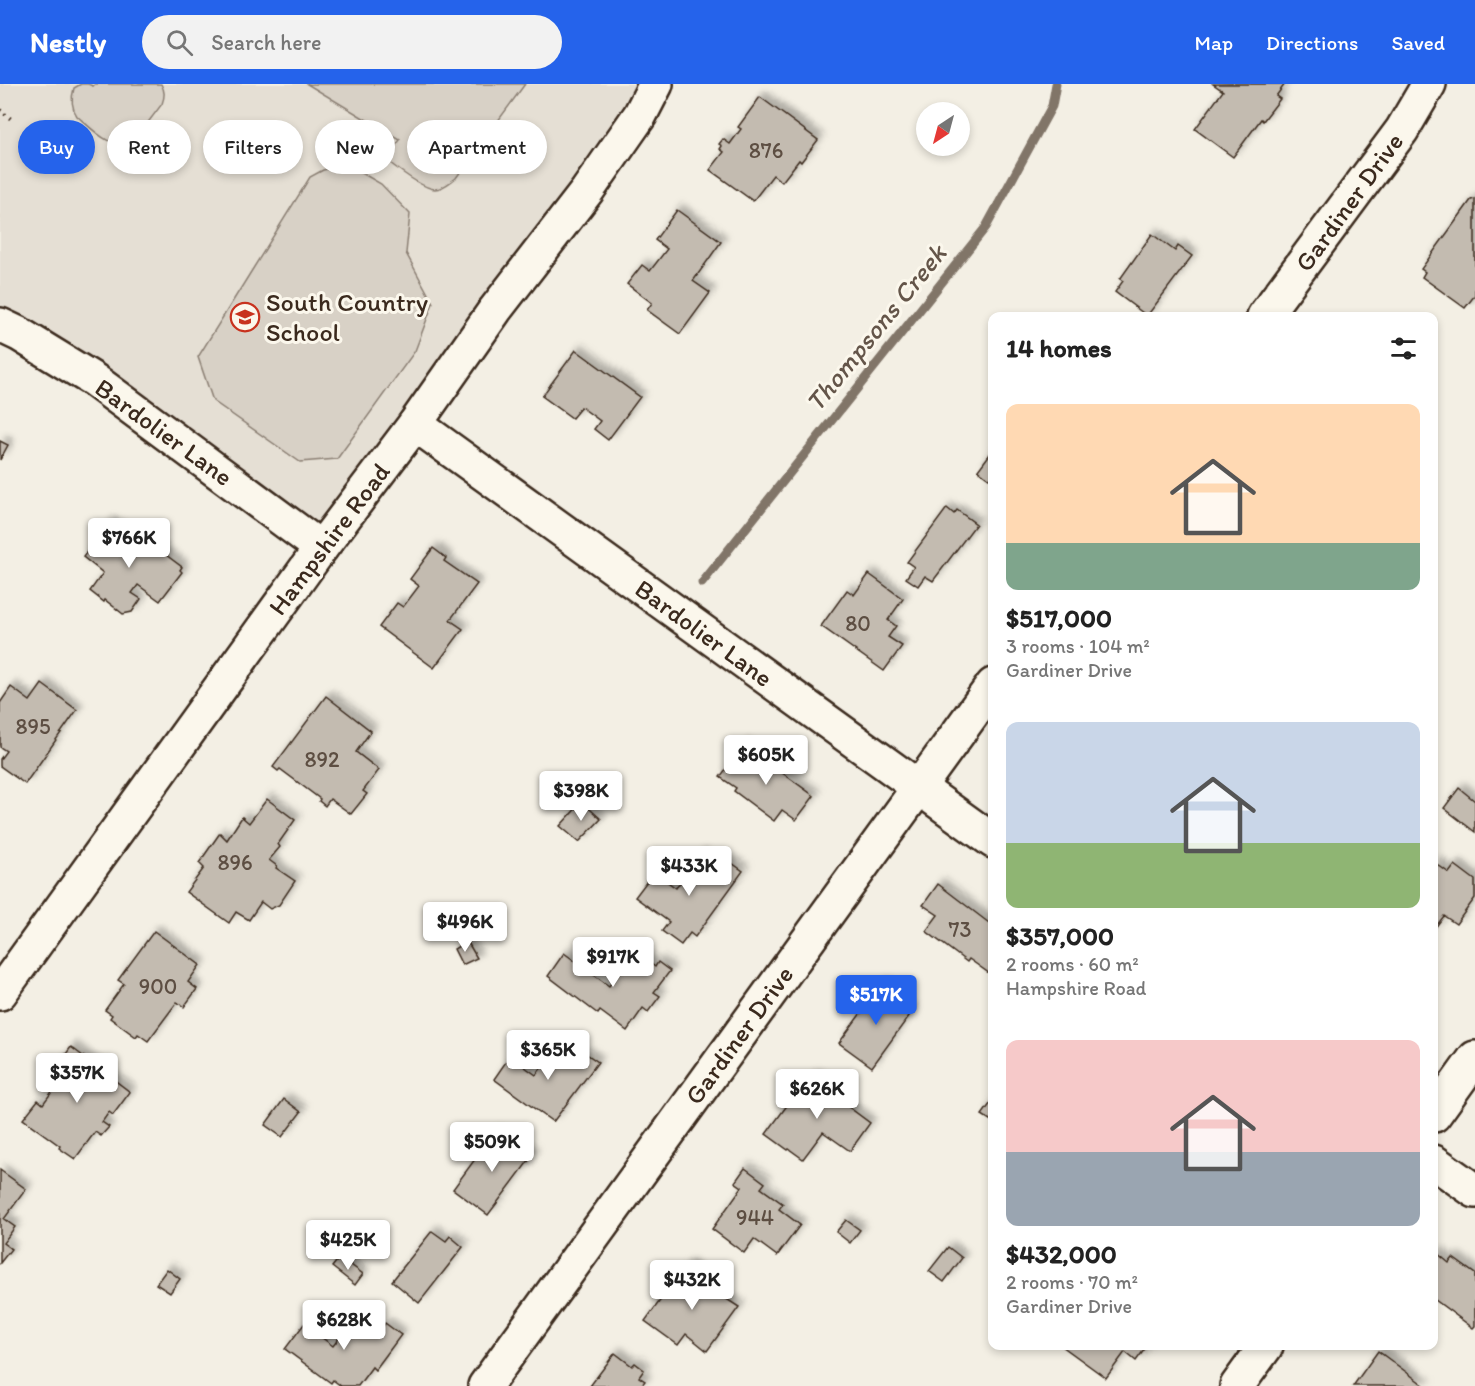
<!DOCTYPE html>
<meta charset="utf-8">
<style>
body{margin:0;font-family:Itim,sans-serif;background:#f2f2f2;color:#222;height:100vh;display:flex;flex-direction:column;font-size:22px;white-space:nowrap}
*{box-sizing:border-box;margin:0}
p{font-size:20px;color:#767676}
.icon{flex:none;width:33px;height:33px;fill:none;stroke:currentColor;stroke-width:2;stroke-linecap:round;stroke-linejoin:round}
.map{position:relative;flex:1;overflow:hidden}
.side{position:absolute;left:988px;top:228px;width:450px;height:1038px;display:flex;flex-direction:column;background:#fff;border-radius:12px;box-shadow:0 3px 9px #0003}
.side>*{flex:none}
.guide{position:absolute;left:18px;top:36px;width:570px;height:54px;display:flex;gap:12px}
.needle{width:39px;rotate:216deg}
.fabs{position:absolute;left:916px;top:18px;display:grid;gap:12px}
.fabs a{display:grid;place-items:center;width:54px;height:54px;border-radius:50%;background:#fff;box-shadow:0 3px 9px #0003;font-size:30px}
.price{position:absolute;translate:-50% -51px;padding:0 14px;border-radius:6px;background:#fff;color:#222;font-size:20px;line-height:39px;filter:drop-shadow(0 2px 3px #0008)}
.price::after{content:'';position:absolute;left:50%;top:36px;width:18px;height:14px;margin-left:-9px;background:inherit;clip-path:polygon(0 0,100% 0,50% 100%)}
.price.active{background:#2563eb;color:#fff}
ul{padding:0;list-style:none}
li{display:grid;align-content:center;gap:12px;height:318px;padding:0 18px}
li span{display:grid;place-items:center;height:186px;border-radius:12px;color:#555}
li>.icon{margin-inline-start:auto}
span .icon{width:108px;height:108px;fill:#fffc;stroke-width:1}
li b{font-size:26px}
h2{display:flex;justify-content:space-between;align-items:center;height:72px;padding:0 18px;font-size:26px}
.chip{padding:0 21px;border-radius:27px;background:#fff;box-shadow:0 3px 9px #0003;font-size:21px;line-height:54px}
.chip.active{background:#2563eb;color:#fff}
header{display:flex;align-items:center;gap:36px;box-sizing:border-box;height:84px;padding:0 30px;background:#2563eb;color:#fff}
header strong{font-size:28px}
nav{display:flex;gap:33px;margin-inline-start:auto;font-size:21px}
.search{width:420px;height:54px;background:#f2f2f2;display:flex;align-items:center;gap:15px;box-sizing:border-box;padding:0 21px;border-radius:33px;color:#767676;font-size:22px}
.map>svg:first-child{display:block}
.built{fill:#e5dfd4}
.green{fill:#d8d1c6;stroke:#8a7e72;stroke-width:1.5}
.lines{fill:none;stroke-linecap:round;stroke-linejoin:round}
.stream{stroke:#817468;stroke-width:9}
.building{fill:#c3bbb0;stroke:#3b2a1e;stroke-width:1.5;filter:url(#shadow)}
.minor-casing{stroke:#3b2a1e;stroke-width:38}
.path{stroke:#3b2a1e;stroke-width:4;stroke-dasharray:1.5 4.5;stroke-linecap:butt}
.minor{stroke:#fbf7ec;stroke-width:33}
.labels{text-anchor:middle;stroke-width:6;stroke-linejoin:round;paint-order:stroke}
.number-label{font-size:22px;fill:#5d4e42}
.street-label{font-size:26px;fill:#3b2a1e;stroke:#fbf7ec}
.poi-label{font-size:26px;fill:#3b2a1e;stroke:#fbf7ec;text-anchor:start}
.water-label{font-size:27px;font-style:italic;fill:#645549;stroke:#fbf7ec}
</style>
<header>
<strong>Nestly</strong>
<div class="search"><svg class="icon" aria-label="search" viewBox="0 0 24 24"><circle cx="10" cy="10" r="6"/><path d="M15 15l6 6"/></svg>Search here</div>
<nav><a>Map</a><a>Directions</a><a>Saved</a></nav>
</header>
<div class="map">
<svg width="1475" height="1302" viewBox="0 0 1475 1302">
<defs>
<filter id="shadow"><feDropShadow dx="5.5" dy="-5.5" stdDeviation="3" flood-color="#0004"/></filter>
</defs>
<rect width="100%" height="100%" fill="#f3efe4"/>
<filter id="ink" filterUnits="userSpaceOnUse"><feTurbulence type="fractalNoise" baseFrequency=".0167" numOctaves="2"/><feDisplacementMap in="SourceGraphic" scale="12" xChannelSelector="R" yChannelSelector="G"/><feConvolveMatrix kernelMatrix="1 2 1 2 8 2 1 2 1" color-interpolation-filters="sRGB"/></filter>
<g filter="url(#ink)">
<path class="built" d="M 0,0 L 656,0 L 321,464 L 0,241 Z"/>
<g class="green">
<path d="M 81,0 L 88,0 L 93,2 L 95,0 L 161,0 C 165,7 165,12 162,20 L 134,57 C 113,69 92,45 77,32 C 71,23 71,14 74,4 Z"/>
<path d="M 307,0 L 525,0 L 456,94 C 450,98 443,105 435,105 C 423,105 395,83 385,75 L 400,56 Z"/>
<path d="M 348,81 L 381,100 L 410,130 L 406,169 L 433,219 L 415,267 L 337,375 L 300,378 L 213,317 L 198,273 L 310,93 L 323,86 Z"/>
</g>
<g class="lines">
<path class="stream" d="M 702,499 L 986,143 L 1052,22 L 1056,0"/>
</g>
<g class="building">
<path d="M 1213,0 L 1285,0 L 1276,12 L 1280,15 L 1263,37 L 1261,35 L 1233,73 L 1195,45 L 1223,7 Z"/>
<path d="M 760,13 L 818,56 L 801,78 L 799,76 L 782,98 L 773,91 L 753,117 L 710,86 L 724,68 L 720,65 L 722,62 L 719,60 L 723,55 L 730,60 L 741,45 L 738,43 Z"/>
<path d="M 1475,115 L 1475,211 L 1465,224 L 1422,193 L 1425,188 L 1421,185 L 1471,116 Z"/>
<path d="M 677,126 L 721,158 L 693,197 L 710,209 L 680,250 L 647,226 L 652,219 L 627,200 L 642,181 L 650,187 L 667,165 L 655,156 Z"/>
<path d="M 1152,150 L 1175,167 L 1178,162 L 1192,172 L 1147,232 L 1115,208 L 1123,197 L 1120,195 Z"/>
<path d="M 576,266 L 640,313 L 608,356 L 594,345 L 600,337 L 581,323 L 572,334 L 542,312 Z"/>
<path d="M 0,357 L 8,361 L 0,376 Z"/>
<path d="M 993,366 L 993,397 L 978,386 Z"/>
<path d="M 947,424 L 954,430 L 957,426 L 976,440 L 933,497 L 925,492 L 918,502 L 906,494 L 914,483 L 907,478 Z"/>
<path d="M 109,438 L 131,454 L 134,451 L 156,468 L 158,465 L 182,483 L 180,486 L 182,488 L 160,517 L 138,501 L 132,509 L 141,515 L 132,528 L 123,530 L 105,516 L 104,518 L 90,507 L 103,489 L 83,473 Z"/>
<path d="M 433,464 L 446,474 L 444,477 L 477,500 L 450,536 L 463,545 L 434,584 L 379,543 L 397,519 L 403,523 L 419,502 L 410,495 Z"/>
<path d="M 869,490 L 903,515 L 888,536 L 896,542 L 888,553 L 902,562 L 884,587 L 821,542 L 847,506 L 854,511 Z"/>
<path d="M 42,600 L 77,626 L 25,700 L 0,682 L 0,675 L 6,667 L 0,663 L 0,619 L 11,603 L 30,617 Z"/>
<path d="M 326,612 L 371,647 L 356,668 L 379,686 L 363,707 L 367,710 L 351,730 L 330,715 L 325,722 L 319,717 L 320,715 L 280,685 L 278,687 L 273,683 Z"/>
<path d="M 744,661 L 814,712 L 796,736 L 782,726 L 774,737 L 734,707 L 736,704 L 720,693 Z"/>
<path d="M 1459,704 L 1475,717 L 1475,748 L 1444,724 Z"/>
<path d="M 267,715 L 295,736 L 278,760 L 280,763 L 269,776 L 277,782 L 276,784 L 295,797 L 279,821 L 270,825 L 261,818 L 249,836 L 236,828 L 229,839 L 186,808 L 204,784 L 199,779 L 220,749 L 227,756 L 242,733 L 249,739 Z"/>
<path d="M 582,718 L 601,735 L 579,758 L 560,742 Z"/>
<path d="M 700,771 L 722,787 L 729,777 L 743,787 L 695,853 L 690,849 L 681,861 L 662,847 L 669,838 L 635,813 L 654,788 L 676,804 Z"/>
<path d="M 1434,778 L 1449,789 L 1455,781 L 1475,796 L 1475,814 L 1456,840 L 1444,832 L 1434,845 Z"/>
<path d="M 938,800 L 993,842 L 993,892 L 969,875 L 967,878 L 926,847 L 938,831 L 923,821 Z"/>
<path d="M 154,847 L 200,881 L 188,898 L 197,905 L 184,923 L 177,918 L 148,957 L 138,950 L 136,953 L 110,934 L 112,931 L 105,926 L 124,900 L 118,896 Z"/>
<path d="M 467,857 L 477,874 L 462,881 L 454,865 Z"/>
<path d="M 635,867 L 655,883 L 658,878 L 670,887 L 654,908 L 660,912 L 648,928 L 643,924 L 627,947 L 600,927 L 598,930 L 548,892 L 564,869 L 609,902 Z"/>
<path d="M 883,899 L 894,908 L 891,912 L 912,928 L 872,983 L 839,959 Z"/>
<path d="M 560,959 L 581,974 L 585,969 L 598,978 L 553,1038 L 494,995 L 510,972 L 536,991 Z"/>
<path d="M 71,963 L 130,1008 L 113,1031 L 109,1028 L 102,1038 L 109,1043 L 101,1052 L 95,1048 L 75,1075 L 59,1064 L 60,1062 L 23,1035 L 38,1016 L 43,1020 L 57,1001 L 48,995 Z"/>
<path d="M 813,991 L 827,1002 L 824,1006 L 833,1012 L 838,1006 L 846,1013 L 842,1018 L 870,1039 L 850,1067 L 823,1048 L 803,1075 L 789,1065 L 788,1066 L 766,1050 L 805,997 L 807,999 Z"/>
<path d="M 284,1015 L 301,1028 L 282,1053 L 265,1041 Z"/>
<path d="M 993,1016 L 993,1038 L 982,1031 Z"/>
<path d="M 495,1048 L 515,1063 L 518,1060 L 533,1071 L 488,1131 L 453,1105 Z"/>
<path d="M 745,1084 L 765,1099 L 761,1104 L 783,1120 L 779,1125 L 800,1141 L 777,1172 L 754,1155 L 744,1169 L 712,1145 L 742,1103 L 735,1098 Z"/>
<path d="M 0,1086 L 26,1105 L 4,1135 L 15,1143 L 3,1159 L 11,1165 L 0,1179 Z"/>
<path d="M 846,1136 L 860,1146 L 850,1159 L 836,1148 Z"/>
<path d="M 432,1147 L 446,1157 L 450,1152 L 463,1163 L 419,1219 L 392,1197 Z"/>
<path d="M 948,1163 L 962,1174 L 944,1198 L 929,1187 Z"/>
<path d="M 1437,1169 L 1449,1179 L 1453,1174 L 1475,1190 L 1475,1242 L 1473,1244 L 1435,1216 L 1434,1217 L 1434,1173 Z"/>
<path d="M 340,1173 L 363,1190 L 355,1201 L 332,1183 Z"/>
<path d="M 687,1180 L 710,1200 L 708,1203 L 739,1223 L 707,1267 L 686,1250 L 678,1261 L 645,1237 Z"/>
<path d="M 167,1185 L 180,1195 L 170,1209 L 156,1200 Z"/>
<path d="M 345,1231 L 352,1236 L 356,1231 L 379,1249 L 385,1239 L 401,1251 L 375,1286 L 372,1283 L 358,1302 L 341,1302 L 333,1296 L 331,1299 L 285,1265 L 304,1240 L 333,1262 L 346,1245 L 339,1239 Z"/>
<path d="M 1062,1262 L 1147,1262 L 1136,1277 L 1125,1268 L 1106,1294 Z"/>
<path d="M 1378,1267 L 1425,1302 L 1353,1302 Z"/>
<path d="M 615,1269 L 632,1282 L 635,1279 L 644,1286 L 639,1293 L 645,1297 L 641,1302 L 590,1302 Z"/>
</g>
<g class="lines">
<g class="minor-casing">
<g id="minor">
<path d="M 1264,232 L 1402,46 L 1429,0"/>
<path d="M 0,241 L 19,250 L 94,296 L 321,464"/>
<path d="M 415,340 L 993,757"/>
<path d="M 0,909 L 321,464 L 415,340 L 495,226 L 587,107 L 640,31 L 656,0"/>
<path d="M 1434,1031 L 1475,974"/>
<path d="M 1434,1078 L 1475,1107"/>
<path d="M 485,1302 L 993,601"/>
<path d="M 1237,1302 L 1266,1262"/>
</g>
</g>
<path class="path" d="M 0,26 L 11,35"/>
<use href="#minor" class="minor"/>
</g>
</g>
<defs>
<g id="school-ring" transform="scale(1.5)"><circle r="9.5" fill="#fbf7ec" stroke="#c8321e" stroke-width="1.5"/><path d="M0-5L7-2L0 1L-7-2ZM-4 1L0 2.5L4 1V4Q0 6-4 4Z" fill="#c8321e"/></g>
</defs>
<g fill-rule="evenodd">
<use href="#school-ring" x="245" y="233"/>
</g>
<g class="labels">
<g class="number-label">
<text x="766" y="74">876</text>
<text x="858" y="547">80</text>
<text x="33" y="650">895</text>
<text x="322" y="683">892</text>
<text x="235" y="786">896</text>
<text x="960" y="853">73</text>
<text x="158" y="910">900</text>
<text x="755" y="1141">944</text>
</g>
<g class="street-label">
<text transform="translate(1349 118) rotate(-54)" y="9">Gardiner Drive</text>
<text transform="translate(164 348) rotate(36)" y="9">Bardolier Lane</text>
<text transform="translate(329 455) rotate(-53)" y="9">Hampshire Road</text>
<text transform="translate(704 549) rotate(36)" y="9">Bardolier Lane</text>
<text transform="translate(739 951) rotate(-54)" y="9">Gardiner Drive</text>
</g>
<g class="poi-label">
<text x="266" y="227">South Country<tspan x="266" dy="30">School</tspan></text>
</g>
<g class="water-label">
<text transform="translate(876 244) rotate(-51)" y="9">Thompsons Creek</text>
</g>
</g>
</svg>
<div class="fabs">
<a><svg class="needle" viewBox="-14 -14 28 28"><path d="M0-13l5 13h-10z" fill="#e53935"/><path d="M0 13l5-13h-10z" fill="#767676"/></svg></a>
</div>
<b class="price" style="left:129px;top:485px">$766K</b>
<b class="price" style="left:766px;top:702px">$605K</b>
<b class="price" style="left:581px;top:738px">$398K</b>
<b class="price" style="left:689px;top:813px">$433K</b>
<b class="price" style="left:465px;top:869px">$496K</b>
<b class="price" style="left:613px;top:904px">$917K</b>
<b class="price active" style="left:876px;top:942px">$517K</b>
<b class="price" style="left:548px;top:997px">$365K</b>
<b class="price" style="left:77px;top:1020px">$357K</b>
<b class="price" style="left:817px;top:1036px">$626K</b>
<b class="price" style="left:492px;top:1089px">$509K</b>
<b class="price" style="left:348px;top:1187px">$425K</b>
<b class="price" style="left:692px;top:1227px">$432K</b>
<b class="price" style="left:344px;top:1267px">$628K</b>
<div class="guide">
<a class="chip active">Buy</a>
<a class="chip">Rent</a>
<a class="chip">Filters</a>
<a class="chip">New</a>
<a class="chip">Apartment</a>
</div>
<section class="side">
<h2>14 homes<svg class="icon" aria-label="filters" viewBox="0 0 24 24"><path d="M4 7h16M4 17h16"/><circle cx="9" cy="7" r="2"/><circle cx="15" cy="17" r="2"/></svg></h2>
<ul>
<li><span style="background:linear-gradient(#ffd9b3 75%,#7fa58c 0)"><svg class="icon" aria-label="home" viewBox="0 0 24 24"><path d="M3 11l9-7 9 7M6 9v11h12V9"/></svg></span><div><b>$517,000</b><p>3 rooms · 104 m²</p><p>Gardiner Drive</p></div></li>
<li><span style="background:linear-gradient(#c9d6e8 65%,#8fb573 0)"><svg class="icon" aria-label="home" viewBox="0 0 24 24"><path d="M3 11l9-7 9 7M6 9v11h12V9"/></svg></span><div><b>$357,000</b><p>2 rooms · 60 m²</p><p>Hampshire Road</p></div></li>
<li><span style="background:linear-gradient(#f6c9c9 60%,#9aa5b1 0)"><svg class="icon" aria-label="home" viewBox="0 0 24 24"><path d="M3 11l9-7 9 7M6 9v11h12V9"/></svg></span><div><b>$432,000</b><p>2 rooms · 70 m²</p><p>Gardiner Drive</p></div></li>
</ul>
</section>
</div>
